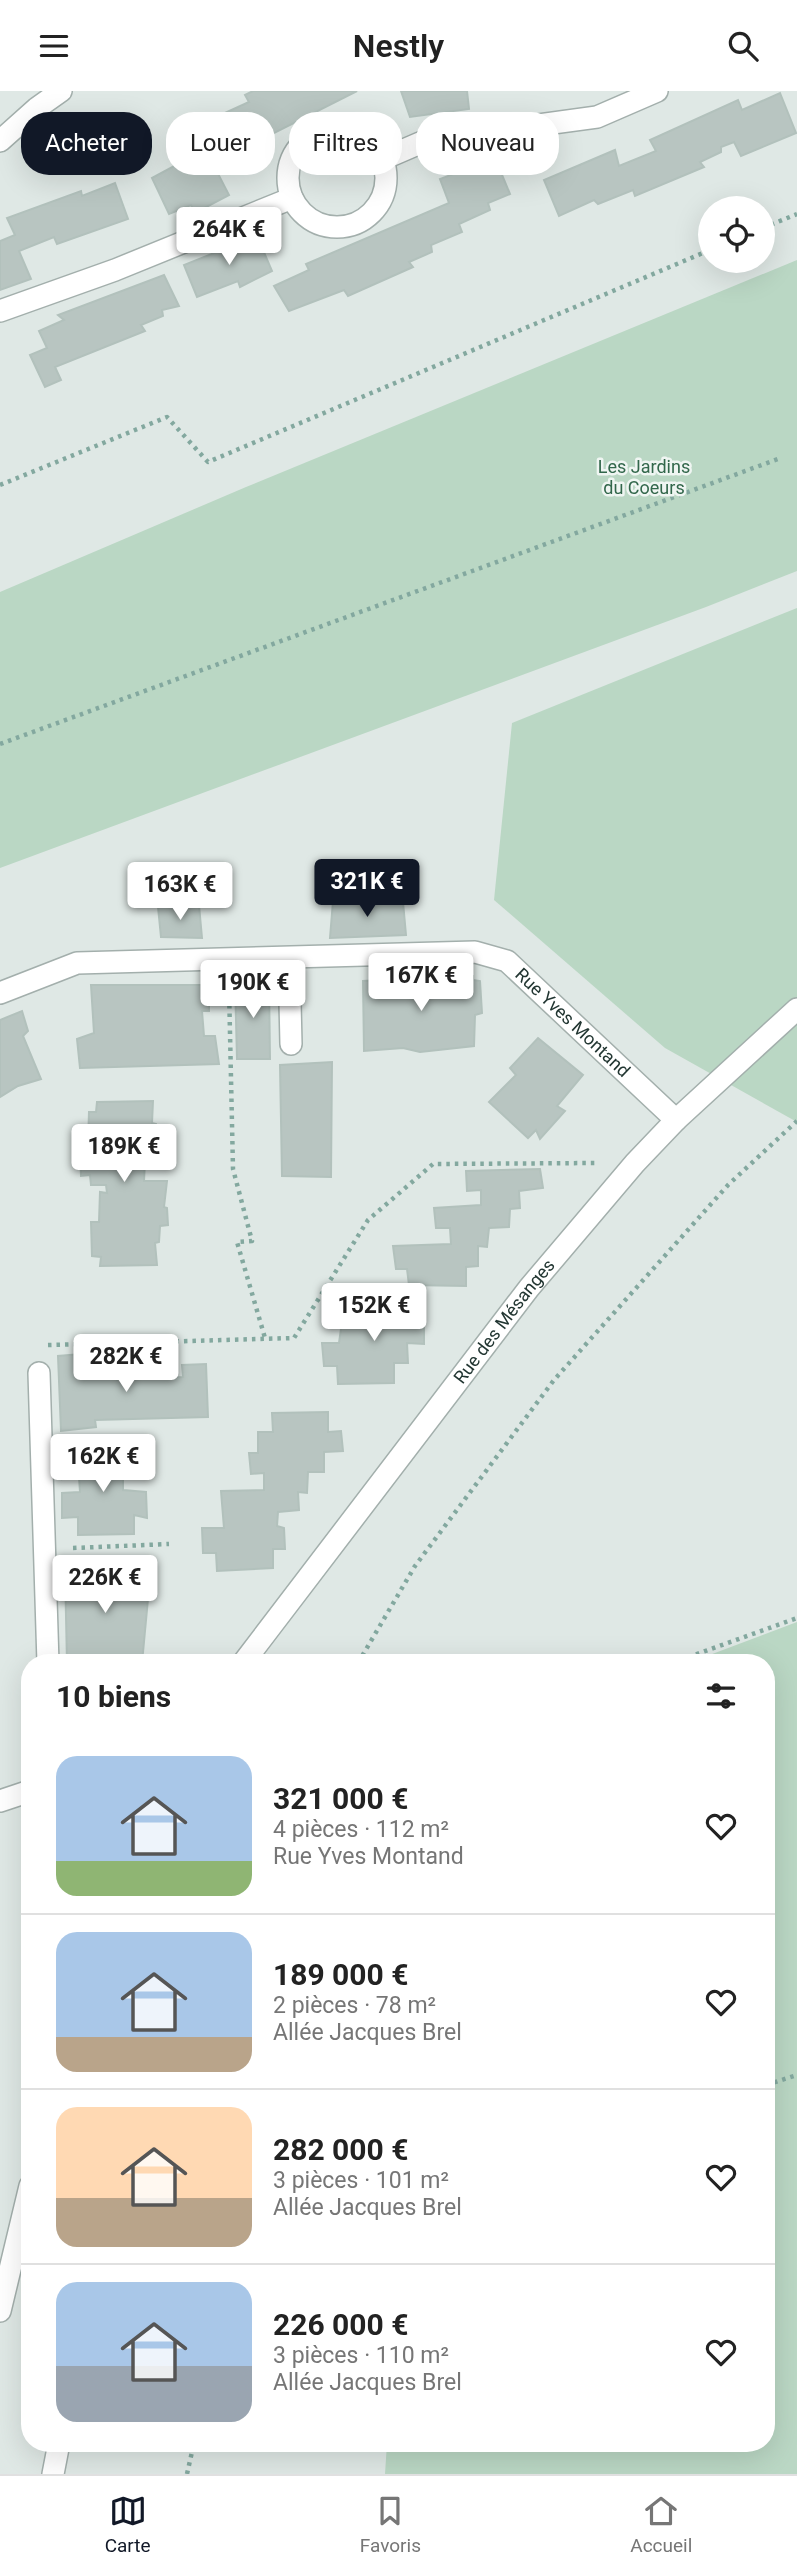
<!DOCTYPE html>
<html lang="fr">
<meta charset="utf-8">
<style>
body{margin:0;font-family:Roboto,sans-serif;background:#f6f6f6;color:#222;height:100vh;display:flex;flex-direction:column;font-size:26px;white-space:nowrap}
*{box-sizing:border-box;margin:0}
p{font-size:23px;color:#767676}
.icon{flex:none;width:38px;height:38px;fill:none;stroke:currentColor;stroke-width:2;stroke-linecap:round;stroke-linejoin:round}
.map{position:relative;flex:1;overflow:hidden}
.side{position:absolute;left:21px;top:1563px;width:754px;height:798px;display:flex;flex-direction:column;background:#fff;border-radius:28px;box-shadow:0 7px 28px #0002}
.side>*{flex:none}
.banner{position:absolute;left:21px;top:21px;width:756px;height:63px;display:flex;gap:14px}
.buttons{position:absolute;left:698px;top:105px;display:grid;gap:14px}
.buttons a{display:grid;place-items:center;width:77px;height:77px;border-radius:50%;background:#fff;box-shadow:0 7px 28px #0002;font-size:35px}
.price{position:absolute;translate:-50% -60px;padding:0 16px;border-radius:7px;background:#fff;color:#222;font-size:23px;line-height:46px;filter:drop-shadow(0 2px 4px #0008)}
.price::after{content:'';position:absolute;left:50%;top:42px;width:21px;height:16px;margin-left:-10px;background:inherit;clip-path:polygon(0 0,100% 0,50% 100%)}
.price.active{background:#111827;color:#fff}
ul{padding:0;list-style:none}
li{display:flex;align-items:center;gap:21px;height:175px;padding:0 35px}
li+li{border-top:2px solid #e0e0e0}
li span{display:grid;place-items:center;flex:none;width:196px;height:140px;border-radius:21px;color:#555}
li>.icon{margin-inline-start:auto}
span .icon{width:84px;height:84px;fill:#fffc;stroke-width:1}
li b{font-size:30px}
h2{display:flex;justify-content:space-between;align-items:center;height:84px;padding:0 35px;font-size:30px}
.chip{padding:0 24px;border-radius:28px;background:#fff;box-shadow:0 7px 28px #0002;font-size:24px;line-height:63px}
.chip.active{background:#111827;color:#fff}
header{display:flex;justify-content:space-between;align-items:center;height:91px;padding:0 35px;background:#fff;font-size:32px;font-weight:600}
.dock{display:flex;justify-content:space-around;align-items:center;height:98px;border-top:2px solid #e0e0e0;background:#fff;font-size:19px;color:#767676}
.dock a{display:grid;justify-items:center;gap:4px}
.dock .active{color:#111827}
.map>svg:first-child{display:block}
.green{fill:#bad7c4}
.building{fill:#b8c5c1;stroke:#b2c1bc;stroke-width:2}
.lines{fill:none;stroke-linecap:round;stroke-linejoin:round}
.minor-casing{stroke:#a3afac;stroke-width:24}
.path{stroke:#83a89f;stroke-width:4.5;stroke-dasharray:3.5 5;stroke-linecap:butt}
.minor{stroke:#fff;stroke-width:21}
.labels{text-anchor:middle;stroke-width:5;stroke-linejoin:round;paint-order:stroke}
.park-label{font-size:18px;fill:#32674b;stroke:#eff5f2}
.street-label{font-size:18px;fill:#223632;stroke:#eff5f2}
</style>
<header><svg class="icon" aria-label="menu" viewBox="0 0 24 24"><path d="M4 6h16M4 12h16M4 18h16"/></svg>Nestly<svg class="icon" aria-label="search" viewBox="0 0 24 24"><circle cx="10" cy="10" r="6"/><path d="M15 15l6 6"/></svg></header>
<div class="map">
<svg width="797" height="2383" viewBox="0 0 797 2383">
<rect width="100%" height="100%" fill="#dfe8e5"/>
<g class="green">
<path d="M 797,169 L 797,480 L 706,516 L 0,777 L 0,501 L 246,396 Z"/>
<path d="M 797,517 L 797,1031 L 665,957 L 494,809 L 512,632 Z"/>
<path d="M 797,1531 L 797,2383 L 385,2383 L 387,2352 L 766,2352 L 766,1572 L 691,1571 Z"/>
</g>
<g class="building">
<path d="M 253,0 L 357,0 L 213,73 L 229,104 L 195,122 L 191,114 L 169,123 L 152,87 L 206,58 L 196,42 L 228,26 L 225,22 L 249,11 L 245,4 Z"/>
<path d="M 401,0 L 467,0 L 469,18 L 410,26 Z"/>
<path d="M 780,2 L 796,42 L 741,65 L 734,51 L 721,56 L 721,61 L 700,71 L 704,76 L 635,105 L 633,99 L 598,113 L 594,109 L 559,125 L 544,89 L 615,59 L 619,75 L 656,60 L 650,49 L 738,9 L 742,19 Z"/>
<path d="M 495,67 L 510,103 L 488,112 L 490,119 L 459,133 L 462,141 L 431,154 L 432,161 L 409,171 L 413,176 L 348,205 L 344,199 L 289,220 L 274,195 L 309,179 L 306,173 L 449,112 L 440,88 Z"/>
<path d="M 115,92 L 128,128 L 57,153 L 54,146 L 19,160 L 31,188 L 0,199 L 0,150 L 15,144 L 7,127 L 81,100 L 82,105 Z"/>
<path d="M 257,145 L 272,180 L 240,196 L 238,190 L 197,206 L 184,174 Z"/>
<path d="M 164,184 L 179,215 L 162,219 L 163,225 L 141,234 L 145,240 L 55,276 L 61,289 L 45,296 L 30,264 L 47,257 L 39,240 L 64,229 L 58,224 Z"/>
<path d="M 333,810 L 403,811 L 406,844 L 330,847 Z"/>
<path d="M 199,814 L 202,847 L 161,846 L 158,816 Z"/>
<path d="M 473,885 L 473,889 L 480,890 L 482,922 L 475,924 L 474,955 L 420,961 L 403,957 L 364,960 L 363,890 Z"/>
<path d="M 235,890 L 269,891 L 270,968 L 237,968 Z"/>
<path d="M 91,894 L 209,894 L 209,920 L 202,920 L 204,945 L 215,945 L 219,973 L 80,977 L 77,948 L 94,942 Z"/>
<path d="M 22,920 L 28,940 L 23,945 L 41,988 L 18,995 L 0,1006 L 0,929 Z"/>
<path d="M 538,947 L 583,984 L 557,1015 L 565,1020 L 540,1048 L 536,1039 L 528,1047 L 489,1011 L 516,984 L 510,977 Z"/>
<path d="M 332,971 L 331,1086 L 282,1085 L 280,974 Z"/>
<path d="M 153,1010 L 152,1032 L 156,1033 L 156,1054 L 149,1052 L 149,1071 L 145,1070 L 144,1090 L 167,1090 L 164,1116 L 167,1117 L 168,1134 L 160,1135 L 159,1151 L 155,1152 L 157,1174 L 100,1175 L 101,1166 L 92,1165 L 91,1131 L 99,1131 L 100,1101 L 107,1102 L 106,1094 L 91,1094 L 90,1084 L 81,1085 L 80,1053 L 88,1051 L 89,1021 L 96,1021 L 97,1011 Z"/>
<path d="M 540,1078 L 543,1097 L 519,1100 L 520,1117 L 510,1118 L 509,1136 L 489,1137 L 487,1156 L 478,1155 L 478,1175 L 466,1176 L 466,1195 L 409,1194 L 407,1178 L 396,1178 L 393,1155 L 451,1153 L 450,1137 L 436,1137 L 434,1117 L 481,1114 L 481,1099 L 467,1100 L 466,1080 Z"/>
<path d="M 411,1211 L 412,1230 L 424,1229 L 424,1253 L 407,1252 L 408,1272 L 394,1272 L 394,1292 L 338,1293 L 337,1275 L 324,1275 L 322,1252 L 339,1252 L 342,1231 L 354,1230 L 354,1212 Z"/>
<path d="M 93,1262 L 93,1277 L 118,1277 L 117,1289 L 183,1286 L 182,1274 L 206,1273 L 208,1326 L 95,1329 L 96,1336 L 61,1340 L 58,1265 Z"/>
<path d="M 328,1321 L 328,1341 L 341,1340 L 343,1360 L 324,1361 L 324,1381 L 308,1381 L 307,1402 L 298,1401 L 299,1419 L 278,1421 L 277,1435 L 284,1437 L 285,1458 L 273,1458 L 273,1477 L 217,1480 L 216,1462 L 203,1462 L 202,1437 L 224,1437 L 221,1400 L 264,1399 L 264,1382 L 251,1383 L 249,1362 L 258,1362 L 258,1341 L 273,1341 L 272,1322 Z"/>
<path d="M 136,1363 L 136,1385 L 123,1385 L 123,1399 L 146,1401 L 147,1427 L 134,1424 L 134,1443 L 78,1444 L 78,1426 L 62,1427 L 62,1402 L 80,1401 L 79,1386 L 62,1388 L 63,1365 Z"/>
<path d="M 128,1474 L 149,1497 L 142,1572 L 67,1572 L 65,1478 Z"/>
</g>
<g class="lines">
<g class="minor-casing">
<g id="minor">
<circle cx="337" cy="87" r="49"/>
<path d="M 0,50 L 37,17 L 61,0"/>
<path d="M 383,68 L 427,49 L 597,26 L 657,0"/>
<path d="M 0,220 L 115,179 L 292,107"/>
<path d="M 289,868 L 291,953"/>
<path id="s1" d="M 0,902 L 77,872 L 475,861 L 507,870 L 676,1029"/>
<path d="M 39,1282 L 48,1572"/>
<path id="s2" d="M 243,1572 L 529,1197 L 635,1072 L 676,1029 L 797,918"/>
<path d="M 0,1710 L 30,1700"/>
<path d="M 0,2220 L 30,2095"/>
<path d="M 53,2383 L 59,2352"/>
</g>
</g>
<g class="path">
<path d="M 763,137 L 797,123"/>
<path d="M 0,394 L 167,326 L 208,371 L 710,159"/>
<path d="M 0,653 L 778,368"/>
<path d="M 229,897 L 233,1078 L 252,1150 L 237,1151 L 265,1247"/>
<path d="M 48,1254 L 294,1247 L 368,1129 L 433,1073 L 596,1072"/>
<path d="M 73,1457 L 169,1453"/>
<path d="M 358,1572 L 415,1475 L 554,1289 L 728,1094 L 797,1030"/>
<path d="M 672,1572 L 797,1527"/>
<path d="M 766,1994 L 797,1984"/>
<path d="M 187,2383 L 194,2352"/>
</g>
<use href="#minor" class="minor"/>
</g>
<g class="labels">
<g class="park-label">
<text x="644" y="382">Les Jardins<tspan x="644" dy="21">du Coeurs</tspan></text>
</g>
<g class="street-label">
<text dy="6" stroke="none"><textPath href="#s1" startOffset="604">Rue Yves Montand</textPath></text>
<text dy="6" stroke="none"><textPath href="#s2" startOffset="430">Rue des Mésanges</textPath></text>
</g>
</g>
</svg>
<div class="buttons">
<a><svg class="icon" aria-label="locate" viewBox="0 0 24 24"><circle cx="12" cy="12" r="6"/><path d="M12 2v4M12 18v4M2 12h4M18 12h4"/></svg></a>
</div>
<b class="price" style="left:229px;top:176px">264K €</b>
<b class="price active" style="left:367px;top:828px">321K €</b>
<b class="price" style="left:180px;top:831px">163K €</b>
<b class="price" style="left:421px;top:922px">167K €</b>
<b class="price" style="left:253px;top:929px">190K €</b>
<b class="price" style="left:124px;top:1093px">189K €</b>
<b class="price" style="left:374px;top:1252px">152K €</b>
<b class="price" style="left:126px;top:1303px">282K €</b>
<b class="price" style="left:103px;top:1403px">162K €</b>
<b class="price" style="left:105px;top:1524px">226K €</b>
<div class="banner">
<a class="chip active">Acheter</a>
<a class="chip">Louer</a>
<a class="chip">Filtres</a>
<a class="chip">Nouveau</a>
</div>
<section class="side">
<h2>10 biens<svg class="icon" aria-label="filters" viewBox="0 0 24 24"><path d="M4 7h16M4 17h16"/><circle cx="9" cy="7" r="2"/><circle cx="15" cy="17" r="2"/></svg></h2>
<ul>
<li><span style="background:linear-gradient(#a9c7e8 75%,#8fb573 0)"><svg class="icon" aria-label="home" viewBox="0 0 24 24"><path d="M3 11l9-7 9 7M6 9v11h12V9"/></svg></span><div><b>321 000 €</b><p>4 pièces · 112 m²</p><p>Rue Yves Montand</p></div><svg class="icon" aria-label="heart" viewBox="0 0 24 24"><path d="M12 20l-8-8c-3-5 5-10 8-4 3-6 11-1 8 4z"/></svg></li>
<li><span style="background:linear-gradient(#a9c7e8 75%,#b9a48a 0)"><svg class="icon" aria-label="home" viewBox="0 0 24 24"><path d="M3 11l9-7 9 7M6 9v11h12V9"/></svg></span><div><b>189 000 €</b><p>2 pièces · 78 m²</p><p>Allée Jacques Brel</p></div><svg class="icon" aria-label="heart" viewBox="0 0 24 24"><path d="M12 20l-8-8c-3-5 5-10 8-4 3-6 11-1 8 4z"/></svg></li>
<li><span style="background:linear-gradient(#ffd9b3 65%,#b9a48a 0)"><svg class="icon" aria-label="home" viewBox="0 0 24 24"><path d="M3 11l9-7 9 7M6 9v11h12V9"/></svg></span><div><b>282 000 €</b><p>3 pièces · 101 m²</p><p>Allée Jacques Brel</p></div><svg class="icon" aria-label="heart" viewBox="0 0 24 24"><path d="M12 20l-8-8c-3-5 5-10 8-4 3-6 11-1 8 4z"/></svg></li>
<li><span style="background:linear-gradient(#a9c7e8 60%,#9aa5b1 0)"><svg class="icon" aria-label="home" viewBox="0 0 24 24"><path d="M3 11l9-7 9 7M6 9v11h12V9"/></svg></span><div><b>226 000 €</b><p>3 pièces · 110 m²</p><p>Allée Jacques Brel</p></div><svg class="icon" aria-label="heart" viewBox="0 0 24 24"><path d="M12 20l-8-8c-3-5 5-10 8-4 3-6 11-1 8 4z"/></svg></li>
</ul>
</section>
</div>
<nav class="dock">
<a class="active"><svg class="icon" aria-label="map" viewBox="0 0 24 24"><path d="M3 6l6-2 6 2 6-2v14l-6 2-6-2-6 2zM9 4v14M15 6v14"/></svg>Carte</a>
<a><svg class="icon" aria-label="saved" viewBox="0 0 24 24"><path d="M7 4h10v16l-5-4-5 4z"/></svg>Favoris</a>
<a><svg class="icon" aria-label="home" viewBox="0 0 24 24"><path d="M3 11l9-7 9 7M6 9v11h12V9"/></svg>Accueil</a>
</nav>
